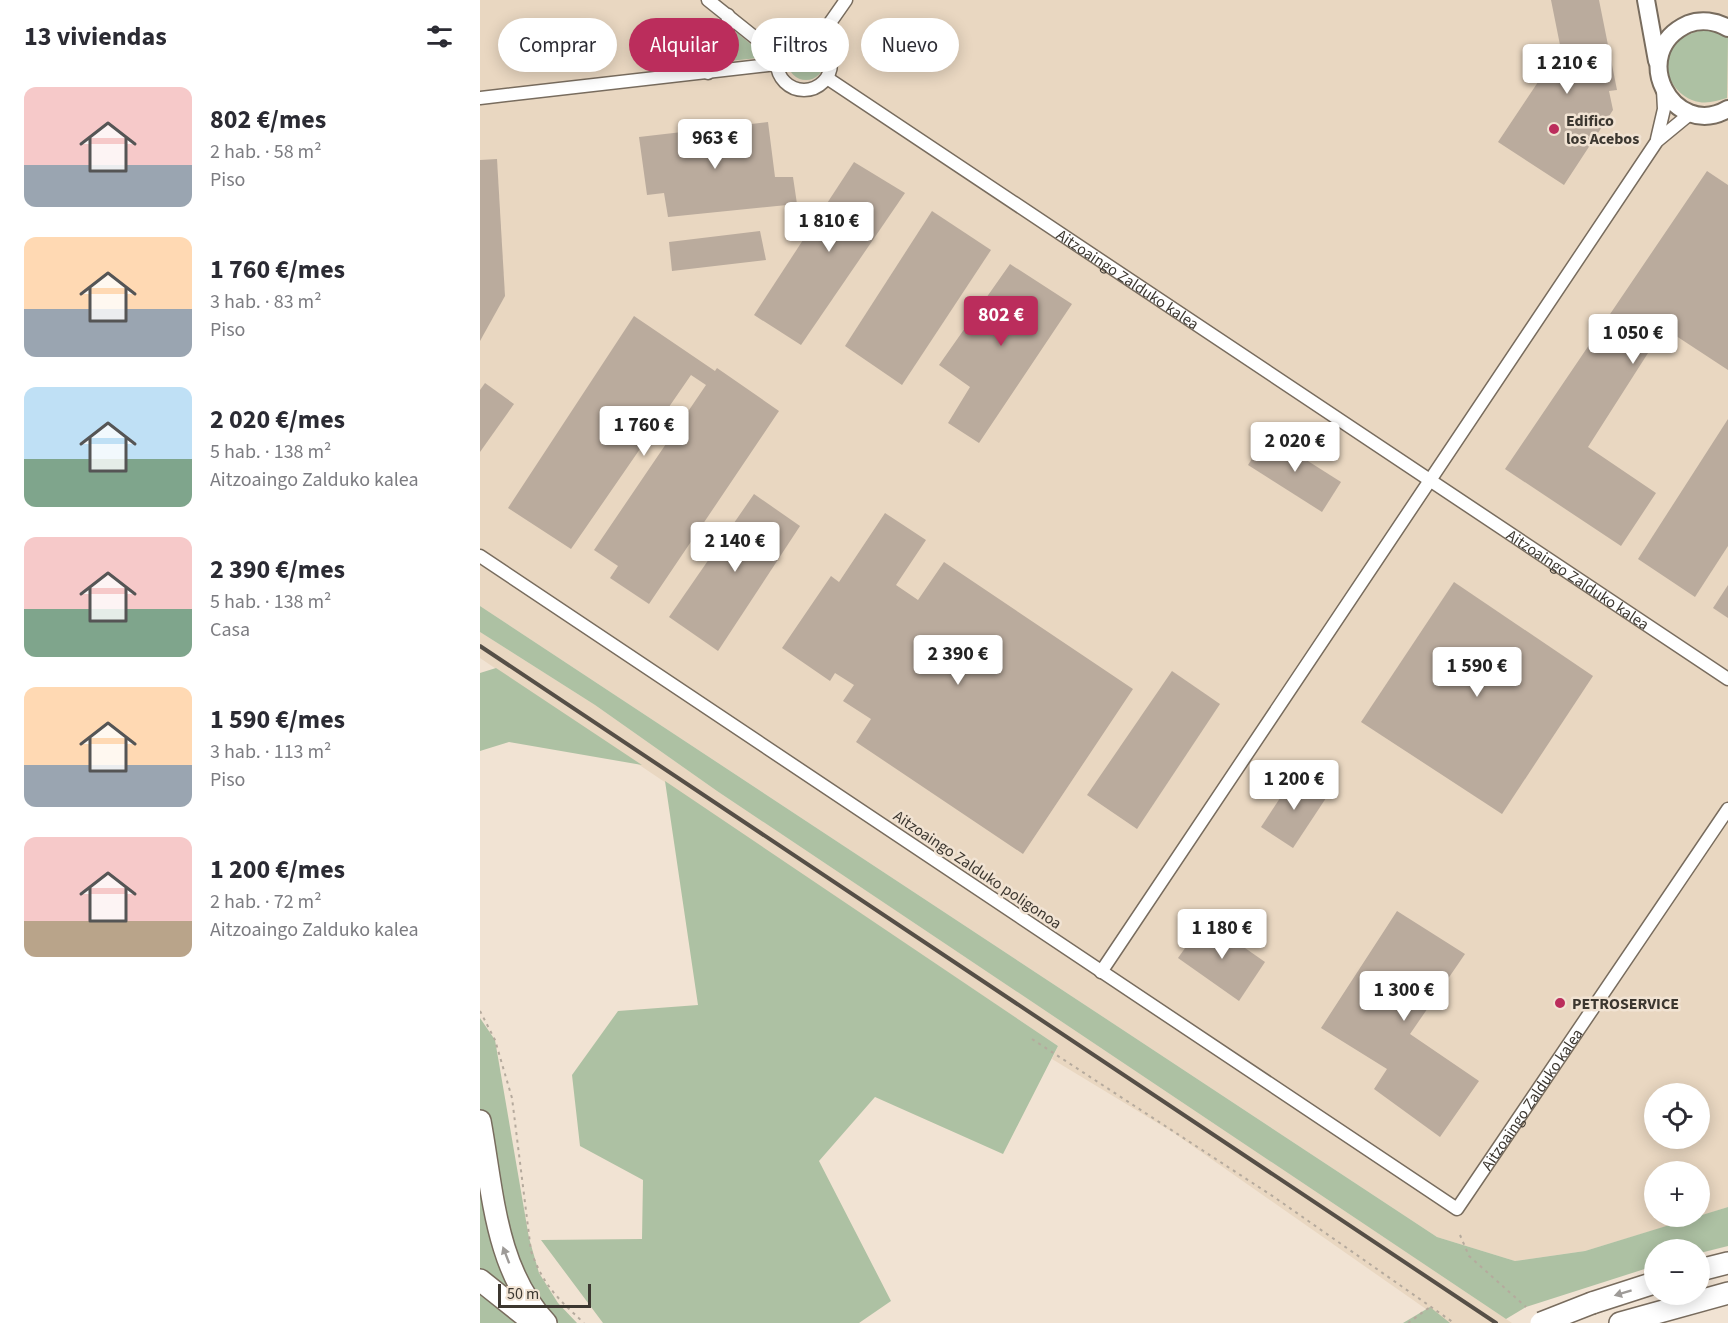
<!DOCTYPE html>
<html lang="es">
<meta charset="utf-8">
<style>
body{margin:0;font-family:"Source Sans 3",sans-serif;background:#f7f7f7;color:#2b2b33;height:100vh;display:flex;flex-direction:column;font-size:22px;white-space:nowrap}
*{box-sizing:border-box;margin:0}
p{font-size:20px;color:#7c7c81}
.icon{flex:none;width:33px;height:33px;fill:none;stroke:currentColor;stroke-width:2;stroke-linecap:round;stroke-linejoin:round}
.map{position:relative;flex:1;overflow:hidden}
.side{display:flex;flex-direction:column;background:#fff;width:480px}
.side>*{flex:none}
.guide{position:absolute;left:18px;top:18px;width:570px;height:54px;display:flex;gap:12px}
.fabs{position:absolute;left:1164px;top:1083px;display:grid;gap:12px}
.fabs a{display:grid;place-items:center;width:66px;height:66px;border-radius:50%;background:#fff;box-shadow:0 3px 15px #0003;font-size:30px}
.scale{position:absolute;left:18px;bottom:15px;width:93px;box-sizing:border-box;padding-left:6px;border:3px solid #3c3730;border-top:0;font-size:16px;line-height:21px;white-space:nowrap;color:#3c3730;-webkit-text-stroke:4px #f1e3d3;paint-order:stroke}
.price{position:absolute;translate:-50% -51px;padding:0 14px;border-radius:6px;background:#fff;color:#222;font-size:20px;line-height:39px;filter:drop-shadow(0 2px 3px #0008)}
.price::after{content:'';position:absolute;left:50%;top:36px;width:18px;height:14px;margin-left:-9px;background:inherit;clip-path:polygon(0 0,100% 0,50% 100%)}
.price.on{background:#bb2d5c;color:#fff}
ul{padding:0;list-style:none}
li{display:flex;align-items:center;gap:18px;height:150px;padding:0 24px}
li span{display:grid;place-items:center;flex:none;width:168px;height:120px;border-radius:12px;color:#555}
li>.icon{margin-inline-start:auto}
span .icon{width:72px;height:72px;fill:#fffc;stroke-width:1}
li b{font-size:26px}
h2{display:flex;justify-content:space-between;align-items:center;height:72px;padding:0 24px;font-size:26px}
.tag{padding:0 21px;border-radius:27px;background:#fff;box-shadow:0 3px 15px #0003;font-size:21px;line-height:54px}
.tag.on{background:#bb2d5c;color:#fff}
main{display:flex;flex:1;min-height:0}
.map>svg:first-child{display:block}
.built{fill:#e9d7c1;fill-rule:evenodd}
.green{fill:#adc1a3}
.building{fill:#baab9d}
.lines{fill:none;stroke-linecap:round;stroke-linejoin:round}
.street-casing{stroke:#786c5e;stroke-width:15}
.secondary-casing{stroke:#786c5e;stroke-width:20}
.highway-casing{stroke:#786c5e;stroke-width:24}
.path{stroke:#b5aa9d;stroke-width:2;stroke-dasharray:3 4.5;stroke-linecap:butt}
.street{stroke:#fff;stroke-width:12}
.secondary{stroke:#fff;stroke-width:16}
.highway{stroke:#fff;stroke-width:21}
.rail{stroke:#564f47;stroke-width:4}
.highway-bridge-casing{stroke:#786c5e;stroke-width:24;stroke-linecap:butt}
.highway-bridge{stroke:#fff;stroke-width:21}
.oneway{fill:#9e9b98}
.poi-dot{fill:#bb2d5c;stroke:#f1e3d3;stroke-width:2}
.labels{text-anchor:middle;stroke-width:5;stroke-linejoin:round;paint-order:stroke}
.poi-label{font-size:16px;font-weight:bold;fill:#3c3730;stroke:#f1e3d3;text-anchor:start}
.street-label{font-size:16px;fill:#3c3730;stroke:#f1e3d3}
</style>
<main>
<section class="side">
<h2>13 viviendas<svg class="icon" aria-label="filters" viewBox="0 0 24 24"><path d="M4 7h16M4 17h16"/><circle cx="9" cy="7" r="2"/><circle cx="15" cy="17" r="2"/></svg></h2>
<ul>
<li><span style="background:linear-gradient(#f6c9c9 65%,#9aa5b1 0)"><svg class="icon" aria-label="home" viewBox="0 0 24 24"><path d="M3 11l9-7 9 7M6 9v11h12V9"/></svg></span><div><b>802 €/mes</b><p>2 hab. · 58 m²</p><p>Piso</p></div></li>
<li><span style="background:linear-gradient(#ffd9b3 60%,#9aa5b1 0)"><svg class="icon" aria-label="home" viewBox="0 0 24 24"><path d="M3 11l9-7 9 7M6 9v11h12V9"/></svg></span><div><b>1 760 €/mes</b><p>3 hab. · 83 m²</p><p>Piso</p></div></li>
<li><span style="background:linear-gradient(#bfe0f5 60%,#7fa58c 0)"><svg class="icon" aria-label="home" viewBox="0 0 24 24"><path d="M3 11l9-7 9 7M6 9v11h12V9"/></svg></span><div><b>2 020 €/mes</b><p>5 hab. · 138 m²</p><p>Aitzoaingo Zalduko kalea</p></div></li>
<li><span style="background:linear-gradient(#f6c9c9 60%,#7fa58c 0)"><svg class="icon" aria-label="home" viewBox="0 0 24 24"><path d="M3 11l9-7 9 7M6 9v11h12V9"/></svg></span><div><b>2 390 €/mes</b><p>5 hab. · 138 m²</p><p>Casa</p></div></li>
<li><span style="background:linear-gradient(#ffd9b3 65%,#9aa5b1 0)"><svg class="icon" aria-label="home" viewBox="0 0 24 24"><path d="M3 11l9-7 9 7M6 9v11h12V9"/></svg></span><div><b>1 590 €/mes</b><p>3 hab. · 113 m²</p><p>Piso</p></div></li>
<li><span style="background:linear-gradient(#f6c9c9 70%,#b9a48a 0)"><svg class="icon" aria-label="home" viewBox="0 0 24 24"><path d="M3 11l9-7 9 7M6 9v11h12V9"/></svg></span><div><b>1 200 €/mes</b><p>2 hab. · 72 m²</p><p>Aitzoaingo Zalduko kalea</p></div></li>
</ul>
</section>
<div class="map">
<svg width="1248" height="1323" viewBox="0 0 1248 1323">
<rect width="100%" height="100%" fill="#f1e3d3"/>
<g class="built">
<path d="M 0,0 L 1248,0 L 1248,1207 L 1220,1216 L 1220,1172 L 1174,1172 L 1174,1216 L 1217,1217 L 1105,1251 L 1035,1261 L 957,1237 L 0,606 ZM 1174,1094 L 1220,1094 L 1220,1138 L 1174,1138 Z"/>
<path d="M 0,632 L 115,705 L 237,791 L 1032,1323 L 966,1323 L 694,1133 L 572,1059 L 578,1046 L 566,1038 L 0,658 Z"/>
</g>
<g class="green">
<path d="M 1219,31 L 1238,31 L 1248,38 L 1247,98 C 1238,100 1229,104 1219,102 C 1200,99 1182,77 1187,56 C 1191,42 1207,34 1219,31 Z"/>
<path d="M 256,32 L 283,54 L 278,58 L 249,61 L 253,51 L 254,36 Z"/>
<circle cx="326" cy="62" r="18"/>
<path d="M 0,606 L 957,1237 L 1035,1261 L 1105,1251 L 1248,1207 L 1248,1246 L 1220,1253 L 1220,1250 L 1174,1250 L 1174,1266 L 1046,1307 L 1026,1319 L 237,791 L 115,705 L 0,632 Z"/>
<path d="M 16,668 L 162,765 L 29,742 L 0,751 L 0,673 Z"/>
<path d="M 185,781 L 578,1046 L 523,1154 L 395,1097 L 339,1161 L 411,1301 L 379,1323 L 123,1323 L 61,1240 L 162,1239 L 163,1180 L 100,1146 L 92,1075 L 138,1011 L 218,1005 Z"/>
<path d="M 0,1018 L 15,1040 L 49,1238 L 59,1273 L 78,1303 L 97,1323 L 0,1323 Z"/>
<path d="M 950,1307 L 970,1323 L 923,1323 Z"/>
</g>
<g class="building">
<path d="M 1071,0 L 1119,0 L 1137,90 L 1129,91 L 1133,110 L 1084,185 L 1018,142 L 1068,67 L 1087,80 Z"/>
<path d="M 288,122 L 295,177 L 313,177 L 317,204 L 188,217 L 184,193 L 167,195 L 159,137 Z"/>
<path d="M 17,159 L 25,296 L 0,341 L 0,160 Z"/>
<path d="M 374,162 L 425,193 L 321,345 L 274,315 Z"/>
<path d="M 1227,171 L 1248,185 L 1248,370 L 1184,328 L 1108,447 L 1176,493 L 1141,546 L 1025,469 Z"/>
<path d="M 452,211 L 511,250 L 422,385 L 365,346 Z"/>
<path d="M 280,231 L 286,260 L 192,271 L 189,242 Z"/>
<path d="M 530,264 L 592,304 L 499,443 L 468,423 L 490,387 L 459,365 Z"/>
<path d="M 154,316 L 235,371 L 237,368 L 299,411 L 169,604 L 130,578 L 138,566 L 114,550 L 226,385 L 211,375 L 91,549 L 28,508 Z"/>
<path d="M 5,383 L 34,404 L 0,452 L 0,390 Z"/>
<path d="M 1248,419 L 1248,546 L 1215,597 L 1158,559 Z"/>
<path d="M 787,435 L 861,482 L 842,512 L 768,465 Z"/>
<path d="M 274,494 L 320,526 L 238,651 L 189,617 Z"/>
<path d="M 405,513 L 446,540 L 416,585 L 438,600 L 464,562 L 653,689 L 543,854 L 376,742 L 391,719 L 363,701 L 374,685 L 355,673 L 350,681 L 302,648 L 351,576 L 359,582 Z"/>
<path d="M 974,582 L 1113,676 L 1022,814 L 881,722 Z"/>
<path d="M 1248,585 L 1248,618 L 1233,608 Z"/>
<path d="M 692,671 L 740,704 L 657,829 L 607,795 Z"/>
<path d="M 816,774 L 848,795 L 813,848 L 781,827 Z"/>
<path d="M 917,911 L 985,954 L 930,1034 L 999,1081 L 960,1137 L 894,1089 L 907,1069 L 841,1028 Z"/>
<path d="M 725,920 L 785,962 L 759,1001 L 698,958 Z"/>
</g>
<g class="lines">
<g class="street-casing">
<g id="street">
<path d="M 228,0 L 283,44 L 297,59"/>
<circle cx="324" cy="63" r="27"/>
<path d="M 338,40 L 366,0"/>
<path d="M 228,73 C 245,55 248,39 248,15"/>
<path id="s1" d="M 347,78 L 1248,679"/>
<path d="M 0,98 L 297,64"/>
<path d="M 1177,139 L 1184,109 L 1183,90"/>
<path id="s2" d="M 0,556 L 977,1209 L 1248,809"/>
<path d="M 621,972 L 1177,141 L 1211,113"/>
</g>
</g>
<g class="secondary-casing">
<g id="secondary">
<path d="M 1166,0 L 1177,61"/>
<path d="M 1248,28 C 1236,21 1221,19 1208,24 C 1146,52 1193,141 1248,109"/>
</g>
</g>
<g class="highway-casing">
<g id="highway">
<path d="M 0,1121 C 13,1191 15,1269 66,1323"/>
<path d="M 1220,1270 L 1248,1263"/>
<path d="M 0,1280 L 54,1323"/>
<path d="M 1112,1303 L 1174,1283"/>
<path d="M 1140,1323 L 1248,1293"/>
</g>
</g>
<g class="path">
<path d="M 0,1011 L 15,1040 L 32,1098 L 51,1251 C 63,1285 78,1299 104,1323"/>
<path d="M 552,1039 L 794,1197 L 974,1323"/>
<path d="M 980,1235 L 989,1256 L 1046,1307"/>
<path d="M 928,1323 L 950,1307"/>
</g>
<use href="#street" class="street"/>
<use href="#secondary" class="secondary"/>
<use href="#highway" class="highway"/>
<path class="rail" d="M 0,646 L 1016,1323"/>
<g class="highway-bridge-casing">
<path id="highway-bridge" d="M 1061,1323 L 1112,1303"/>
</g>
<use href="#highway-bridge" class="highway-bridge"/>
</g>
<defs><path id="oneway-solid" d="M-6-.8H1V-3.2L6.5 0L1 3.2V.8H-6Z" transform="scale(1.5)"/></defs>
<g class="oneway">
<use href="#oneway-solid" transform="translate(26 1255) rotate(-111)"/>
<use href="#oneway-solid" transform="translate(1143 1293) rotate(163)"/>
</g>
<g class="poi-dot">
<circle cx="1074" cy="129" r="6"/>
<circle cx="1080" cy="1003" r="6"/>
</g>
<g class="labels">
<g class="poi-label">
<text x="1086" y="126">Edifico<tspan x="1086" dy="18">los Acebos</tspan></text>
<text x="1092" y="1009">PETROSERVICE</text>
</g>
<g class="street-label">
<text dy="6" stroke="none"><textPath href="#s1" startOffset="362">Aitzoaingo Zalduko kalea</textPath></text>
<text dy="6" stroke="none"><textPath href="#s1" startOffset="903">Aitzoaingo Zalduko kalea</textPath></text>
<text transform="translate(498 869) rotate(34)" y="6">Aitzoaingo Zalduko poligonoa</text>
<text dy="6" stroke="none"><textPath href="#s2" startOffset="1308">Aitzoaingo Zalduko kalea</textPath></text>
</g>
</g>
</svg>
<div class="fabs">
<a><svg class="icon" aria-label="locate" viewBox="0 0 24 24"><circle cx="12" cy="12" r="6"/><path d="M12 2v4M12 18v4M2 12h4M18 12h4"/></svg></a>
<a>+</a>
<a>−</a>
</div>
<div class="scale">50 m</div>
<b class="price" style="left:1087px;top:95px">1 210 €</b>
<b class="price" style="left:235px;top:170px">963 €</b>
<b class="price" style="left:349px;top:253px">1 810 €</b>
<b class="price on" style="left:521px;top:347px">802 €</b>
<b class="price" style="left:1153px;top:365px">1 050 €</b>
<b class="price" style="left:164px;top:457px">1 760 €</b>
<b class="price" style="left:815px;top:473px">2 020 €</b>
<b class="price" style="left:255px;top:573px">2 140 €</b>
<b class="price" style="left:478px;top:686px">2 390 €</b>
<b class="price" style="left:997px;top:698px">1 590 €</b>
<b class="price" style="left:814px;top:811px">1 200 €</b>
<b class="price" style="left:742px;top:960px">1 180 €</b>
<b class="price" style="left:924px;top:1022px">1 300 €</b>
<div class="guide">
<a class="tag">Comprar</a>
<a class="tag on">Alquilar</a>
<a class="tag">Filtros</a>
<a class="tag">Nuevo</a>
</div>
</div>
</main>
